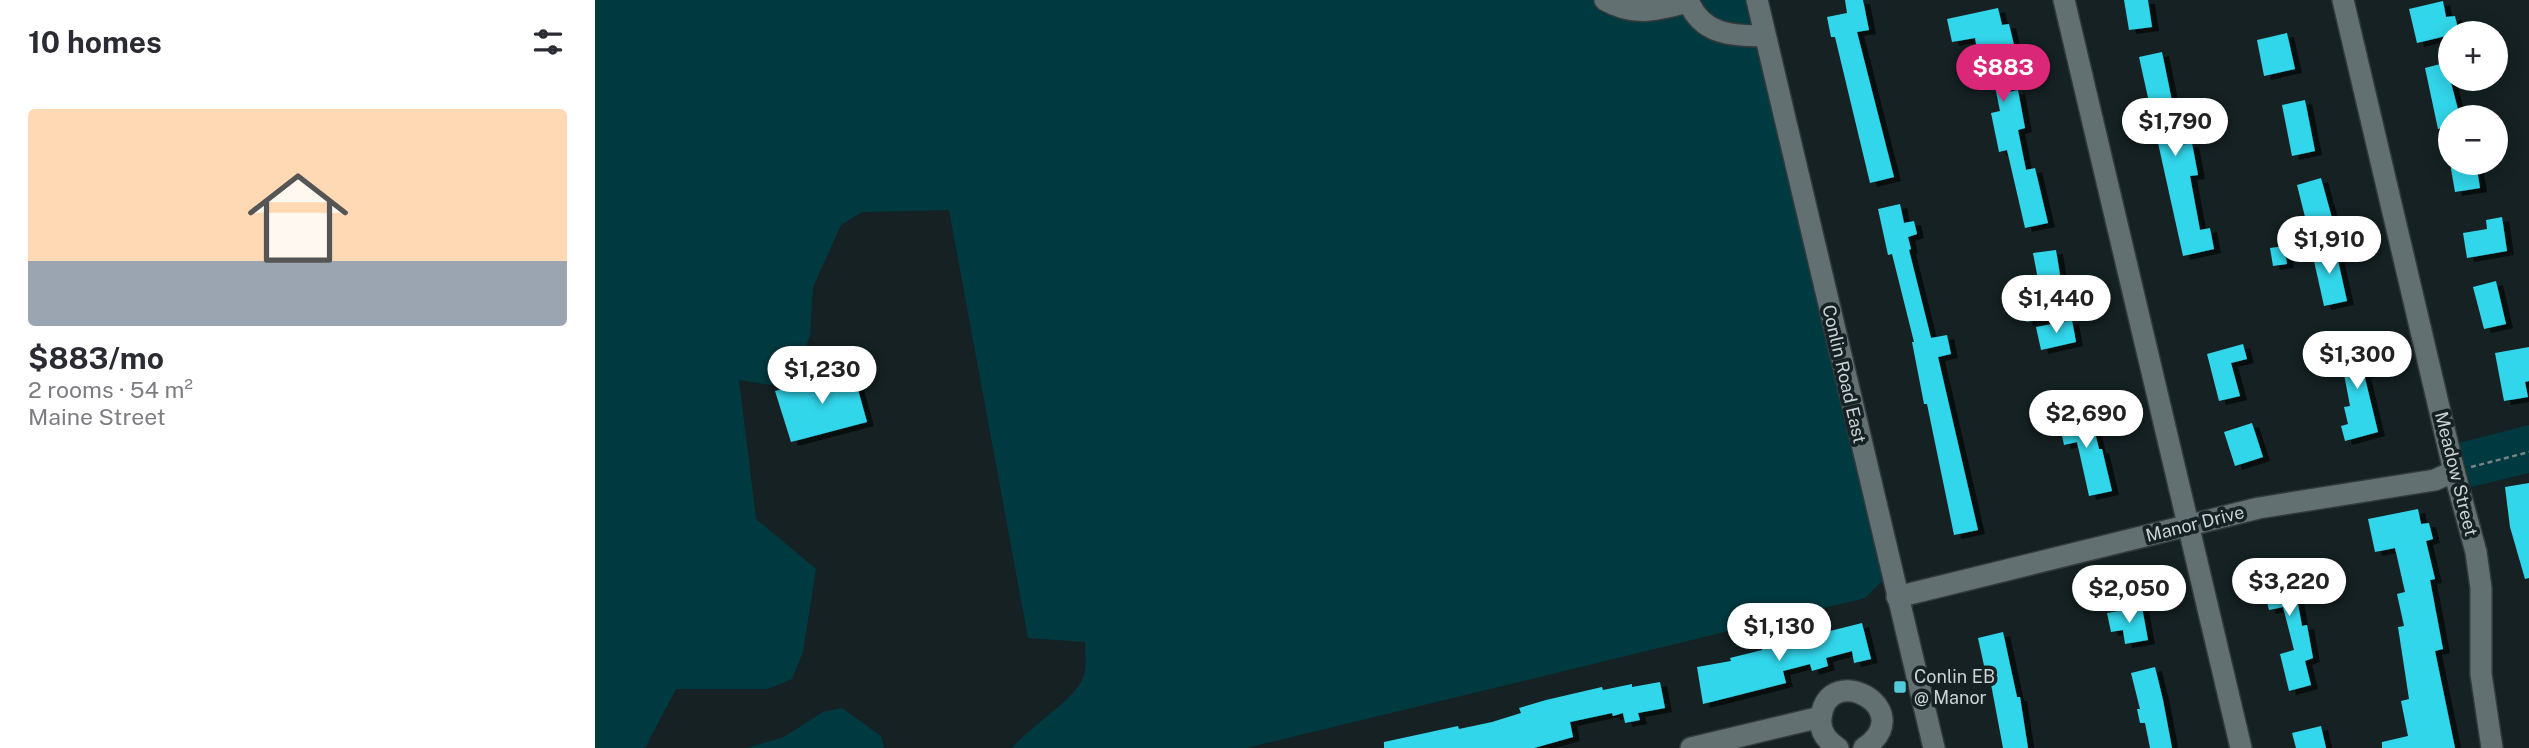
<!DOCTYPE html>
<meta charset="utf-8">
<style>
body{margin:0;font-family:"Public Sans",sans-serif;background:#f7f7f7;color:#2b2b33;height:100vh;display:flex;flex-direction:column;font-size:26px;white-space:nowrap}
*{box-sizing:border-box;margin:0}
p{font-size:23px;color:#7c7c81}
.icon{flex:none;width:38px;height:38px;fill:none;stroke:currentColor;stroke-width:2;stroke-linecap:round;stroke-linejoin:round}
.map{position:relative;flex:1;overflow:hidden}
.side{display:flex;flex-direction:column;background:#fff;width:595px}
.side>*{flex:none}
.controls{position:absolute;left:1843px;top:21px;display:grid;gap:14px}
.controls a{display:grid;place-items:center;width:70px;height:70px;border-radius:50%;background:#fff;box-shadow:0 4px 18px #0003;font-size:35px}
.price{position:absolute;translate:-50% -60px;padding:0 16px;border-radius:24px;background:#fff;color:#222;font-size:23px;line-height:46px;filter:drop-shadow(0 2px 4px #0008)}
.price::after{content:'';position:absolute;left:50%;top:42px;width:21px;height:16px;margin-left:-10px;background:inherit;clip-path:polygon(0 0,100% 0,50% 100%)}
.price.active{background:#db2777;color:#fff}
ul{padding:0;list-style:none}
li{display:grid;align-content:center;gap:14px;height:371px;padding:0 28px}
li span{display:grid;place-items:center;height:217px;border-radius:7px;color:#555}
li>.icon{margin-inline-start:auto}
span .icon{width:126px;height:126px;fill:#fffc;stroke-width:1}
li b{font-size:30px}
h2{display:flex;justify-content:space-between;align-items:center;height:84px;padding:0 28px;font-size:30px}
main{display:flex;flex:1;min-height:0}
.map>svg:first-child{display:block}
.green{fill:#003a41}
.building{fill:#30d6eb;filter:url(#shadow)}
.lines{fill:none;stroke-linecap:round;stroke-linejoin:round}
.minor-casing{stroke:#323a3c;stroke-width:24}
.path{stroke:#798384;stroke-width:2.5;stroke-dasharray:5 3.5;stroke-linecap:butt}
.minor{stroke:#627072;stroke-width:21}
.poi-dot{fill:#53cbdb;stroke:#152123;stroke-width:2.5}
.labels{text-anchor:middle;stroke-width:7;stroke-linejoin:round;paint-order:stroke}
.street-label{font-size:18px;fill:#cbd3d4;stroke:#152123}
.poi-label{font-size:18px;fill:#cbd3d4;stroke:#152123;text-anchor:start}
</style>
<main>
<section class="side">
<h2>10 homes<svg class="icon" aria-label="filters" viewBox="0 0 24 24"><path d="M4 7h16M4 17h16"/><circle cx="9" cy="7" r="2"/><circle cx="15" cy="17" r="2"/></svg></h2>
<ul>
<li><span style="background:linear-gradient(#ffd9b3 70%,#9aa5b1 0)"><svg class="icon" aria-label="home" viewBox="0 0 24 24"><path d="M3 11l9-7 9 7M6 9v11h12V9"/></svg></span><div><b>$883/mo</b><p>2 rooms · 54 m²</p><p>Maine Street</p></div></li>
</ul>
</section>
<div class="map">
<svg width="1934" height="748" viewBox="0 0 1934 748">
<defs>
<filter id="shadow"><feDropShadow dx="7" dy="4" stdDeviation="0" flood-color="#0009"/></filter>
</defs>
<rect width="100%" height="100%" fill="#152123"/>
<g class="green">
<path d="M 0,0 L 1159,0 L 1295,573 L 1270,598 L 651,748 L 417,748 C 435,726 482,699 489,675 C 492,665 490,652 490,642 L 433,638 L 354,210 L 267,212 L 246,225 L 218,287 L 215,335 L 201,376 L 175,385 L 144,380 L 161,519 L 221,569 L 208,652 L 197,679 L 173,689 L 81,689 L 50,748 L 0,748 Z"/>
<path d="M 1934,425 L 1934,473 L 1876,487 L 1864,443 Z"/>
<path d="M 247,708 L 286,736 L 289,748 L 152,748 L 189,737 L 228,712 Z"/>
</g>
<g class="building">
<path d="M 1250,0 L 1268,0 L 1274,30 L 1262,32 L 1299,177 L 1275,183 L 1240,37 L 1236,37 L 1232,17 L 1252,13 Z"/>
<path d="M 1529,0 L 1553,0 L 1557,27 L 1534,30 Z"/>
<path d="M 1848,1 L 1851,17 L 1860,16 L 1864,33 L 1855,33 L 1855,35 L 1822,43 L 1814,9 Z"/>
<path d="M 1403,8 L 1407,25 L 1414,24 L 1419,45 L 1406,48 L 1415,92 L 1423,90 L 1430,128 L 1423,130 L 1431,170 L 1440,168 L 1453,223 L 1430,228 L 1412,150 L 1404,152 L 1396,113 L 1405,111 L 1397,72 L 1387,74 L 1380,38 L 1357,42 L 1352,19 Z"/>
<path d="M 1692,33 L 1700,69 L 1669,76 L 1662,40 Z"/>
<path d="M 1567,52 L 1586,145 L 1597,143 L 1603,175 L 1595,176 L 1605,230 L 1615,228 L 1619,249 L 1588,256 L 1544,57 Z"/>
<path d="M 1853,62 L 1855,79 L 1865,117 L 1855,117 L 1855,126 L 1843,129 L 1830,68 Z"/>
<path d="M 1710,100 L 1720,151 L 1697,156 L 1687,105 Z"/>
<path d="M 1855,163 L 1881,163 L 1885,188 L 1860,192 Z"/>
<path d="M 1726,178 L 1737,218 L 1712,225 L 1702,185 Z"/>
<path d="M 1305,204 L 1309,223 L 1319,221 L 1322,234 L 1313,237 L 1316,249 L 1314,250 L 1336,338 L 1352,335 L 1356,354 L 1343,357 L 1383,530 L 1359,535 L 1332,404 L 1329,404 L 1317,342 L 1319,342 L 1297,254 L 1293,255 L 1283,209 Z"/>
<path d="M 1907,217 L 1912,251 L 1872,258 L 1868,233 L 1892,229 L 1891,220 Z"/>
<path d="M 1689,246 L 1692,264 L 1678,266 L 1675,248 Z"/>
<path d="M 1740,247 L 1752,301 L 1729,306 L 1717,252 Z"/>
<path d="M 1461,250 L 1466,281 L 1444,285 L 1438,253 Z"/>
<path d="M 1901,281 L 1911,324 L 1889,329 L 1878,287 Z"/>
<path d="M 1445,290 L 1451,319 L 1431,322 L 1424,294 Z"/>
<path d="M 1477,320 L 1481,342 L 1446,350 L 1441,327 Z"/>
<path d="M 1766,337 L 1773,374 L 1769,374 L 1783,432 L 1750,441 L 1746,426 L 1753,424 L 1749,407 L 1755,406 L 1743,342 Z"/>
<path d="M 1648,344 L 1652,359 L 1636,363 L 1645,396 L 1624,401 L 1612,354 Z"/>
<path d="M 1934,347 L 1934,381 L 1930,382 L 1933,397 L 1909,401 L 1900,353 Z"/>
<path d="M 257,368 L 272,422 L 196,442 L 180,391 Z"/>
<path d="M 1473,405 L 1477,420 L 1496,416 L 1504,449 L 1507,449 L 1517,491 L 1494,496 L 1482,442 L 1469,445 L 1461,408 Z"/>
<path d="M 1657,423 L 1668,457 L 1640,466 L 1629,432 Z"/>
<path d="M 1934,483 L 1934,578 L 1930,579 L 1915,527 L 1910,487 Z"/>
<path d="M 1823,509 L 1826,524 L 1834,523 L 1838,539 L 1831,541 L 1840,579 L 1835,580 L 1848,649 L 1840,651 L 1860,748 L 1787,748 L 1787,742 L 1813,736 L 1806,701 L 1814,699 L 1803,627 L 1809,626 L 1802,594 L 1810,592 L 1800,548 L 1780,552 L 1773,519 Z"/>
<path d="M 1693,558 L 1695,570 L 1702,568 L 1707,592 L 1701,593 L 1707,626 L 1712,625 L 1718,658 L 1710,661 L 1716,685 L 1694,691 L 1685,654 L 1699,650 L 1688,607 L 1674,610 L 1662,564 Z"/>
<path d="M 1547,607 L 1553,640 L 1530,644 L 1528,630 L 1516,632 L 1512,613 Z"/>
<path d="M 1267,623 L 1276,659 L 1259,663 L 1257,651 L 1231,658 L 1233,666 L 1217,671 L 1215,664 L 1188,671 L 1191,683 L 1108,704 L 1102,667 L 1136,661 L 1135,658 L 1167,650 L 1167,648 Z"/>
<path d="M 1408,632 L 1422,697 L 1425,697 L 1433,748 L 1408,748 L 1396,684 L 1393,684 L 1383,638 Z"/>
<path d="M 1560,667 L 1568,700 L 1577,748 L 1555,748 L 1550,723 L 1545,723 L 1542,709 L 1545,709 L 1536,673 Z"/>
<path d="M 1065,682 L 1070,708 L 1043,713 L 1045,720 L 1030,723 L 1028,713 L 1018,716 L 1017,713 L 975,722 L 978,737 L 939,748 L 789,748 L 789,742 L 863,726 L 864,729 L 897,722 L 926,713 L 924,708 L 951,700 L 1007,687 L 1008,690 L 1037,684 L 1037,687 Z"/>
<path d="M 1726,726 L 1731,748 L 1701,748 L 1697,733 Z"/>
</g>
<g class="lines">
<g class="minor-casing">
<g id="minor">
<path d="M 1010,0 C 1040,17 1062,10 1093,2"/>
<path d="M 1093,0 C 1106,35 1138,36 1170,36"/>
<path d="M 1162,0 L 1339,748"/>
<path d="M 1469,0 L 1646,748"/>
<path d="M 1748,0 L 1859,471 L 1881,552 L 1886,588 L 1886,674 L 1897,748"/>
<path d="M 1302,597 L 1664,508 L 1840,480 L 1859,471"/>
<path d="M 1096,748 L 1226,717"/>
<path d="M 1243,748 C 1232,741 1224,731 1226,717 C 1234,659 1325,710 1269,748"/>
</g>
</g>
<path class="path" d="M 1876,467 L 1934,452"/>
<use href="#minor" class="minor"/>
</g>
<rect class="poi-dot" x="1298" y="680" width="14" height="14" rx="3.5"/>
<g class="labels">
<g class="street-label">
<text transform="translate(1249 374) rotate(77)" y="6">Conlin Road East</text>
<text transform="translate(1861 474) rotate(76)" y="6">Meadow Street</text>
<text transform="translate(1600 524) rotate(-14)" y="6">Manor Drive</text>
</g>
<g class="poi-label">
<text x="1319" y="683">Conlin EB<tspan x="1319" dy="21">@ Manor</tspan></text>
</g>
</g>
</svg>
<div class="controls">
<a>+</a>
<a>−</a>
</div>
<b class="price active" style="left:1408px;top:104px">$883</b>
<b class="price" style="left:1580px;top:158px">$1,790</b>
<b class="price" style="left:1734px;top:276px">$1,910</b>
<b class="price" style="left:1461px;top:335px">$1,440</b>
<b class="price" style="left:1762px;top:391px">$1,300</b>
<b class="price" style="left:227px;top:406px">$1,230</b>
<b class="price" style="left:1491px;top:450px">$2,690</b>
<b class="price" style="left:1694px;top:618px">$3,220</b>
<b class="price" style="left:1534px;top:625px">$2,050</b>
<b class="price" style="left:1184px;top:663px">$1,130</b>
</div>
</main>
